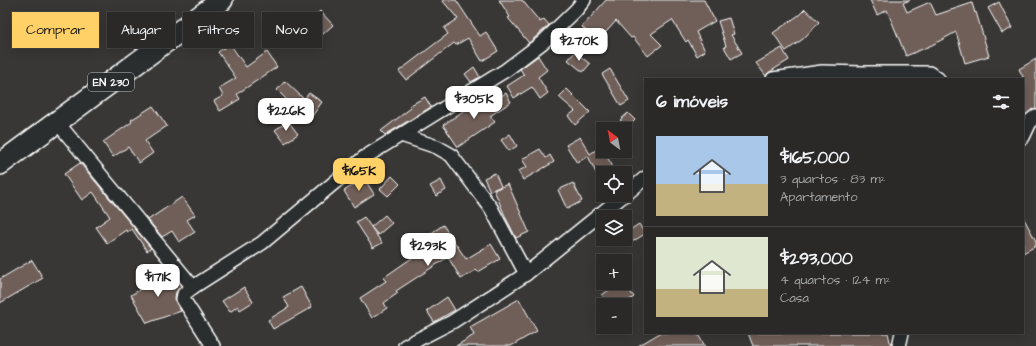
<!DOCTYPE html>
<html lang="pt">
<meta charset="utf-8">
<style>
body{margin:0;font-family:"Architects Daughter",sans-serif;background:#363534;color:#f1f3f6;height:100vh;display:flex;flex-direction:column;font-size:15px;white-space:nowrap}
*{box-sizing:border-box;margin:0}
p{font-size:13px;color:#a5a6a8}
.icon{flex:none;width:22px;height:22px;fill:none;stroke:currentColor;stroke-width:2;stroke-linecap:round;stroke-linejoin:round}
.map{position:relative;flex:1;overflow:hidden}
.drawer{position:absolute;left:644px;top:78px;width:380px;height:256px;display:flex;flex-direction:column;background:#2a2928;border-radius:0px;box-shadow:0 2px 10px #0003,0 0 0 1px #464545}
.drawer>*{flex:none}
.top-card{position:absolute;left:12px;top:12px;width:380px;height:36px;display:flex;gap:8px}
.needle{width:26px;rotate:328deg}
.tools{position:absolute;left:596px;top:122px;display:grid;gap:8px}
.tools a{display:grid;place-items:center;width:36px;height:36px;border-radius:0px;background:#2a2928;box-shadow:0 2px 10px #0003,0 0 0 1px #464545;font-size:20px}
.price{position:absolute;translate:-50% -34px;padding:0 9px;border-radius:8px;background:#fff;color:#222;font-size:13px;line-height:26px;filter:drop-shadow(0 1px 2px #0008)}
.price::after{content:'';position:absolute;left:50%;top:24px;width:12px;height:9px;margin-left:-6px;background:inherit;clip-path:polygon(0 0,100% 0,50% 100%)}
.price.active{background:#ffd166;color:#111}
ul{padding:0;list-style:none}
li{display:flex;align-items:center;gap:12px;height:100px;padding:0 12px}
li+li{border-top:1px solid #464545}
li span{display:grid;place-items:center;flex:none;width:112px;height:80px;border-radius:0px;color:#555}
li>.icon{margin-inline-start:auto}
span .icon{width:48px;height:48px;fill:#fffc;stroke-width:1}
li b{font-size:17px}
h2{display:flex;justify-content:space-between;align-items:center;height:48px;padding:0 12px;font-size:17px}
.pill{padding:0 14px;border-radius:0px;background:#2a2928;box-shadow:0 2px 10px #0003,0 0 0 1px #464545;font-size:14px;line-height:36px}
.pill.active{background:#ffd166;color:#111}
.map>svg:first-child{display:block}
.building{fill:#705e58;stroke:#fff}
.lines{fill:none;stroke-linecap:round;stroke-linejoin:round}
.minor-casing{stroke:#fff;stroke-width:16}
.primary-casing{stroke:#fff;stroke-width:24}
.minor{stroke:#2a2d2e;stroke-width:13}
.primary{stroke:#2a2d2e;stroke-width:21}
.labels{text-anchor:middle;stroke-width:3;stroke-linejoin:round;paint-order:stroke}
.shield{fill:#2a2d2e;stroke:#bfc0c0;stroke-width:1}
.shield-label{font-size:11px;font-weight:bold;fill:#fff}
</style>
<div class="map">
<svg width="1036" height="346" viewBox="0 0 1036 346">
<rect width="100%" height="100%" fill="#383736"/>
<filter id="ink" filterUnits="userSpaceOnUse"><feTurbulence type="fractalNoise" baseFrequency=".025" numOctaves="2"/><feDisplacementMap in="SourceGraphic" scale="8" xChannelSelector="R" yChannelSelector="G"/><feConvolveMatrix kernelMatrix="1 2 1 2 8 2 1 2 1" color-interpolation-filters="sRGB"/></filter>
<g filter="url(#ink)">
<g class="building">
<path d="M 442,0 L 456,0 L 480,36 L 486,32 L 498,51 L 482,61 L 468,38 L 456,45 L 454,43 L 406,80 L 399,71 L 448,34 L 444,28 L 458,19 Z"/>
<path d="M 499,0 L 522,0 L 540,22 L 544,19 L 549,25 L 529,43 L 508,18 L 510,17 Z"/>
<path d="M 606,0 L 704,0 L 715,21 L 696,32 L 705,51 L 697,56 L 688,40 L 686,42 L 672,20 L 651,34 L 662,45 L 648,56 L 633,37 L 631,38 L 616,21 L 598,41 L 582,27 Z"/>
<path d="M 870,0 L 910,0 L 903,3 L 907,12 L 930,2 L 936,15 L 972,3 L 975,13 L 976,12 L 989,56 L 965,63 L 956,32 L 932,45 L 906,56 L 887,10 L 877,15 Z"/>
<path d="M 999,2 L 1012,28 L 1002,33 L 988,8 Z"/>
<path d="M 805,9 L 819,22 L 803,39 L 786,51 L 773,33 L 799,15 Z"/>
<path d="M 320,11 L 333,25 L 312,44 L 299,30 Z"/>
<path d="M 729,18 L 734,34 L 731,35 L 742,53 L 731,59 L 724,47 L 726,46 L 718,21 Z"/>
<path d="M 230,44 L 246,67 L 267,52 L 277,67 L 237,94 L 240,99 L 220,111 L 214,101 L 223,96 L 219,88 L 236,78 L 218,52 Z"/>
<path d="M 782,48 L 789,60 L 768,73 L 766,76 L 756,63 Z"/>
<path d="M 575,52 L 590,64 L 583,72 L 568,60 Z"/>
<path d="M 538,56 L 547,70 L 538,77 L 548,93 L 540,99 L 532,87 L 514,98 L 507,86 L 524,75 L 520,69 Z"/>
<path d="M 1036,59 L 1036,108 L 1031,110 L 1023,118 L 1023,77 L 1019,69 Z"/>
<path d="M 474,67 L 480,77 L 471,82 L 465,74 Z"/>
<path d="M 610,69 L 629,101 L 621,106 L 602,74 Z"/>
<path d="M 285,81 L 304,99 L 309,93 L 322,102 L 310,119 L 298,111 L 277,90 Z"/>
<path d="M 567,89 L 590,112 L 575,125 L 568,116 L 575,111 L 559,97 Z"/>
<path d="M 506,93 L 511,102 L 490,116 L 495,122 L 458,147 L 443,125 L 479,100 L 484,107 Z"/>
<path d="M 425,97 L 431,107 L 385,135 L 381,131 L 411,108 L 409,106 Z"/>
<path d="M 153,106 L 167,126 L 145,141 L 153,153 L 139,163 L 128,147 L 113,157 L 103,142 L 132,122 L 131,120 Z"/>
<path d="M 628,113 L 635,120 L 628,127 L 620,120 Z"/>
<path d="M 288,121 L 298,134 L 285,143 L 275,130 Z"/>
<path d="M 510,134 L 517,146 L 509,151 L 501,140 Z"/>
<path d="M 580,137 L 590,154 L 600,147 L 611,163 L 615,173 L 596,173 L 588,156 L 577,163 L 566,145 Z"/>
<path d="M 540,149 L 546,158 L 550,155 L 554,162 L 523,180 L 518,171 L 527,167 L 522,159 Z"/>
<path d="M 80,163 L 151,248 L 147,251 L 132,229 L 127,232 L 126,230 L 107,243 L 96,227 L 110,217 L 93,192 L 82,200 L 64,174 Z"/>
<path d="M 495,173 L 501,186 L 490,191 L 484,178 Z"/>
<path d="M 392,176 L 400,184 L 388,196 L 380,189 Z"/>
<path d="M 364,178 L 374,194 L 354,207 L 344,191 Z"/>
<path d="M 441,180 L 446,190 L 436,196 L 430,186 Z"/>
<path d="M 573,183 L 582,201 L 567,209 L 558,190 Z"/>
<path d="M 508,184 L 529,232 L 516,238 L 506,218 L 494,190 Z"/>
<path d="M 182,197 L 195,215 L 187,220 L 195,232 L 179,242 L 172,231 L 162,237 L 148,220 Z"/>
<path d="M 385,215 L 392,223 L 378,235 L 371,227 Z"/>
<path d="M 364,217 L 382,243 L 373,248 L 356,222 Z"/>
<path d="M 1023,217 L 1036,241 L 1036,246 L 1023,253 Z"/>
<path d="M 639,224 L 645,234 L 630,243 L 625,236 L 625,233 Z"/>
<path d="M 443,225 L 466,259 L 491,244 L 500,259 L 478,272 L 476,270 L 461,279 L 448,257 L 396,291 L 398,293 L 384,303 L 387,308 L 372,318 L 360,298 L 386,281 L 383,278 L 419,253 L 414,245 Z"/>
<path d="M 32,260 L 43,278 L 0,303 L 0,279 Z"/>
<path d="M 170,271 L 181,286 L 176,292 L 175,298 L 176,303 L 181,311 L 147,323 L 131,295 Z"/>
<path d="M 619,283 L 624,283 L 634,297 L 622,305 L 609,305 L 602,295 Z"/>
<path d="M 244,287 L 253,302 L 240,310 L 238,306 L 230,312 L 222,301 Z"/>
<path d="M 301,287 L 312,307 L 273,329 L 268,320 L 289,307 L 283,297 Z"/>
<path d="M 447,297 L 455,310 L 434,322 L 427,311 Z"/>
<path d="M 519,299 L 537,331 L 511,346 L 456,346 L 474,335 L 470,327 Z"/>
<path d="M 660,333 L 697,333 L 705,346 L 638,346 Z"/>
<path d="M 748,333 L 888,333 L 891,346 L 753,346 Z"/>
</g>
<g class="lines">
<g class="minor-casing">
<g id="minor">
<path d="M 773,79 L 822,72 L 862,73 L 929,73 L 938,79"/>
<path d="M 57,122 L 193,287 L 262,243 L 365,157 L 506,70 L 543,42 L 576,10 L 584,0"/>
<path d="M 401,135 L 437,147 L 451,155 L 491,208 L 526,274"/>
<path d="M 1023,137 L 1031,120 L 1036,116"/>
<path d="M 625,195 L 645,178"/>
<path d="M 193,287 L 184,294 L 183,299 L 213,346"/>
<path d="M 405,346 L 452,322 L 526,274 L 624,195"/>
<path d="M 899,346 L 902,333"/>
</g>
</g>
<g class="primary-casing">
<path id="primary" d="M 0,164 L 222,0"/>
</g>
<use href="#minor" class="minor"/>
<use href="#primary" class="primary"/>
</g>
</g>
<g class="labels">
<rect class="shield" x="88" y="73" width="46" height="18" rx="3"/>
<g class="shield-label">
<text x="111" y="86">EN 230</text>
</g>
</g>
</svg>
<div class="tools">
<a><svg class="needle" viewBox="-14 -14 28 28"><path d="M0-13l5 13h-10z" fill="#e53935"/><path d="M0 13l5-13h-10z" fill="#a5a6a8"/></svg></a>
<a><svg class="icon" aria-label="locate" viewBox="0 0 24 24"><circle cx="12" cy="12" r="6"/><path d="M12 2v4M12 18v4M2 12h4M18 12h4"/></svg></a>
<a><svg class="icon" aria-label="layers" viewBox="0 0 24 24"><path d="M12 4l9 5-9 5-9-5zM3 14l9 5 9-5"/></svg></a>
<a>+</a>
<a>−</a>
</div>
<b class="price" style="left:579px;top:62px">$270K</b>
<b class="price" style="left:474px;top:120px">$305K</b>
<b class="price" style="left:286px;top:132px">$226K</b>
<b class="price active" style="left:359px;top:192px">$165K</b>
<b class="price" style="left:428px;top:267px">$293K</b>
<b class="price" style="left:158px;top:298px">$171K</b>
<div class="top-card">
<a class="pill active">Comprar</a>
<a class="pill">Alugar</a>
<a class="pill">Filtros</a>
<a class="pill">Novo</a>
</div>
<section class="drawer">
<h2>6 imóveis<svg class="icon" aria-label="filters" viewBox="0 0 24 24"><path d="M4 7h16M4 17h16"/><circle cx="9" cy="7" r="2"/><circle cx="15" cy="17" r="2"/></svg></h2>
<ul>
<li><span style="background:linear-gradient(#a9c7e8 60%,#c2b280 0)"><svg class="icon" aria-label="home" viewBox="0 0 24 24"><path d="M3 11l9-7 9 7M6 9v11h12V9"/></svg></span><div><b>$165,000</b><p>3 quartos · 83 m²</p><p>Apartamento</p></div></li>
<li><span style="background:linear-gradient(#dfe7d0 65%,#c2b280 0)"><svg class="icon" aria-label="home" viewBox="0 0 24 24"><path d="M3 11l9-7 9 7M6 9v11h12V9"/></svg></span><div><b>$293,000</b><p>4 quartos · 124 m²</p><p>Casa</p></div></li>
</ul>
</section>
</div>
